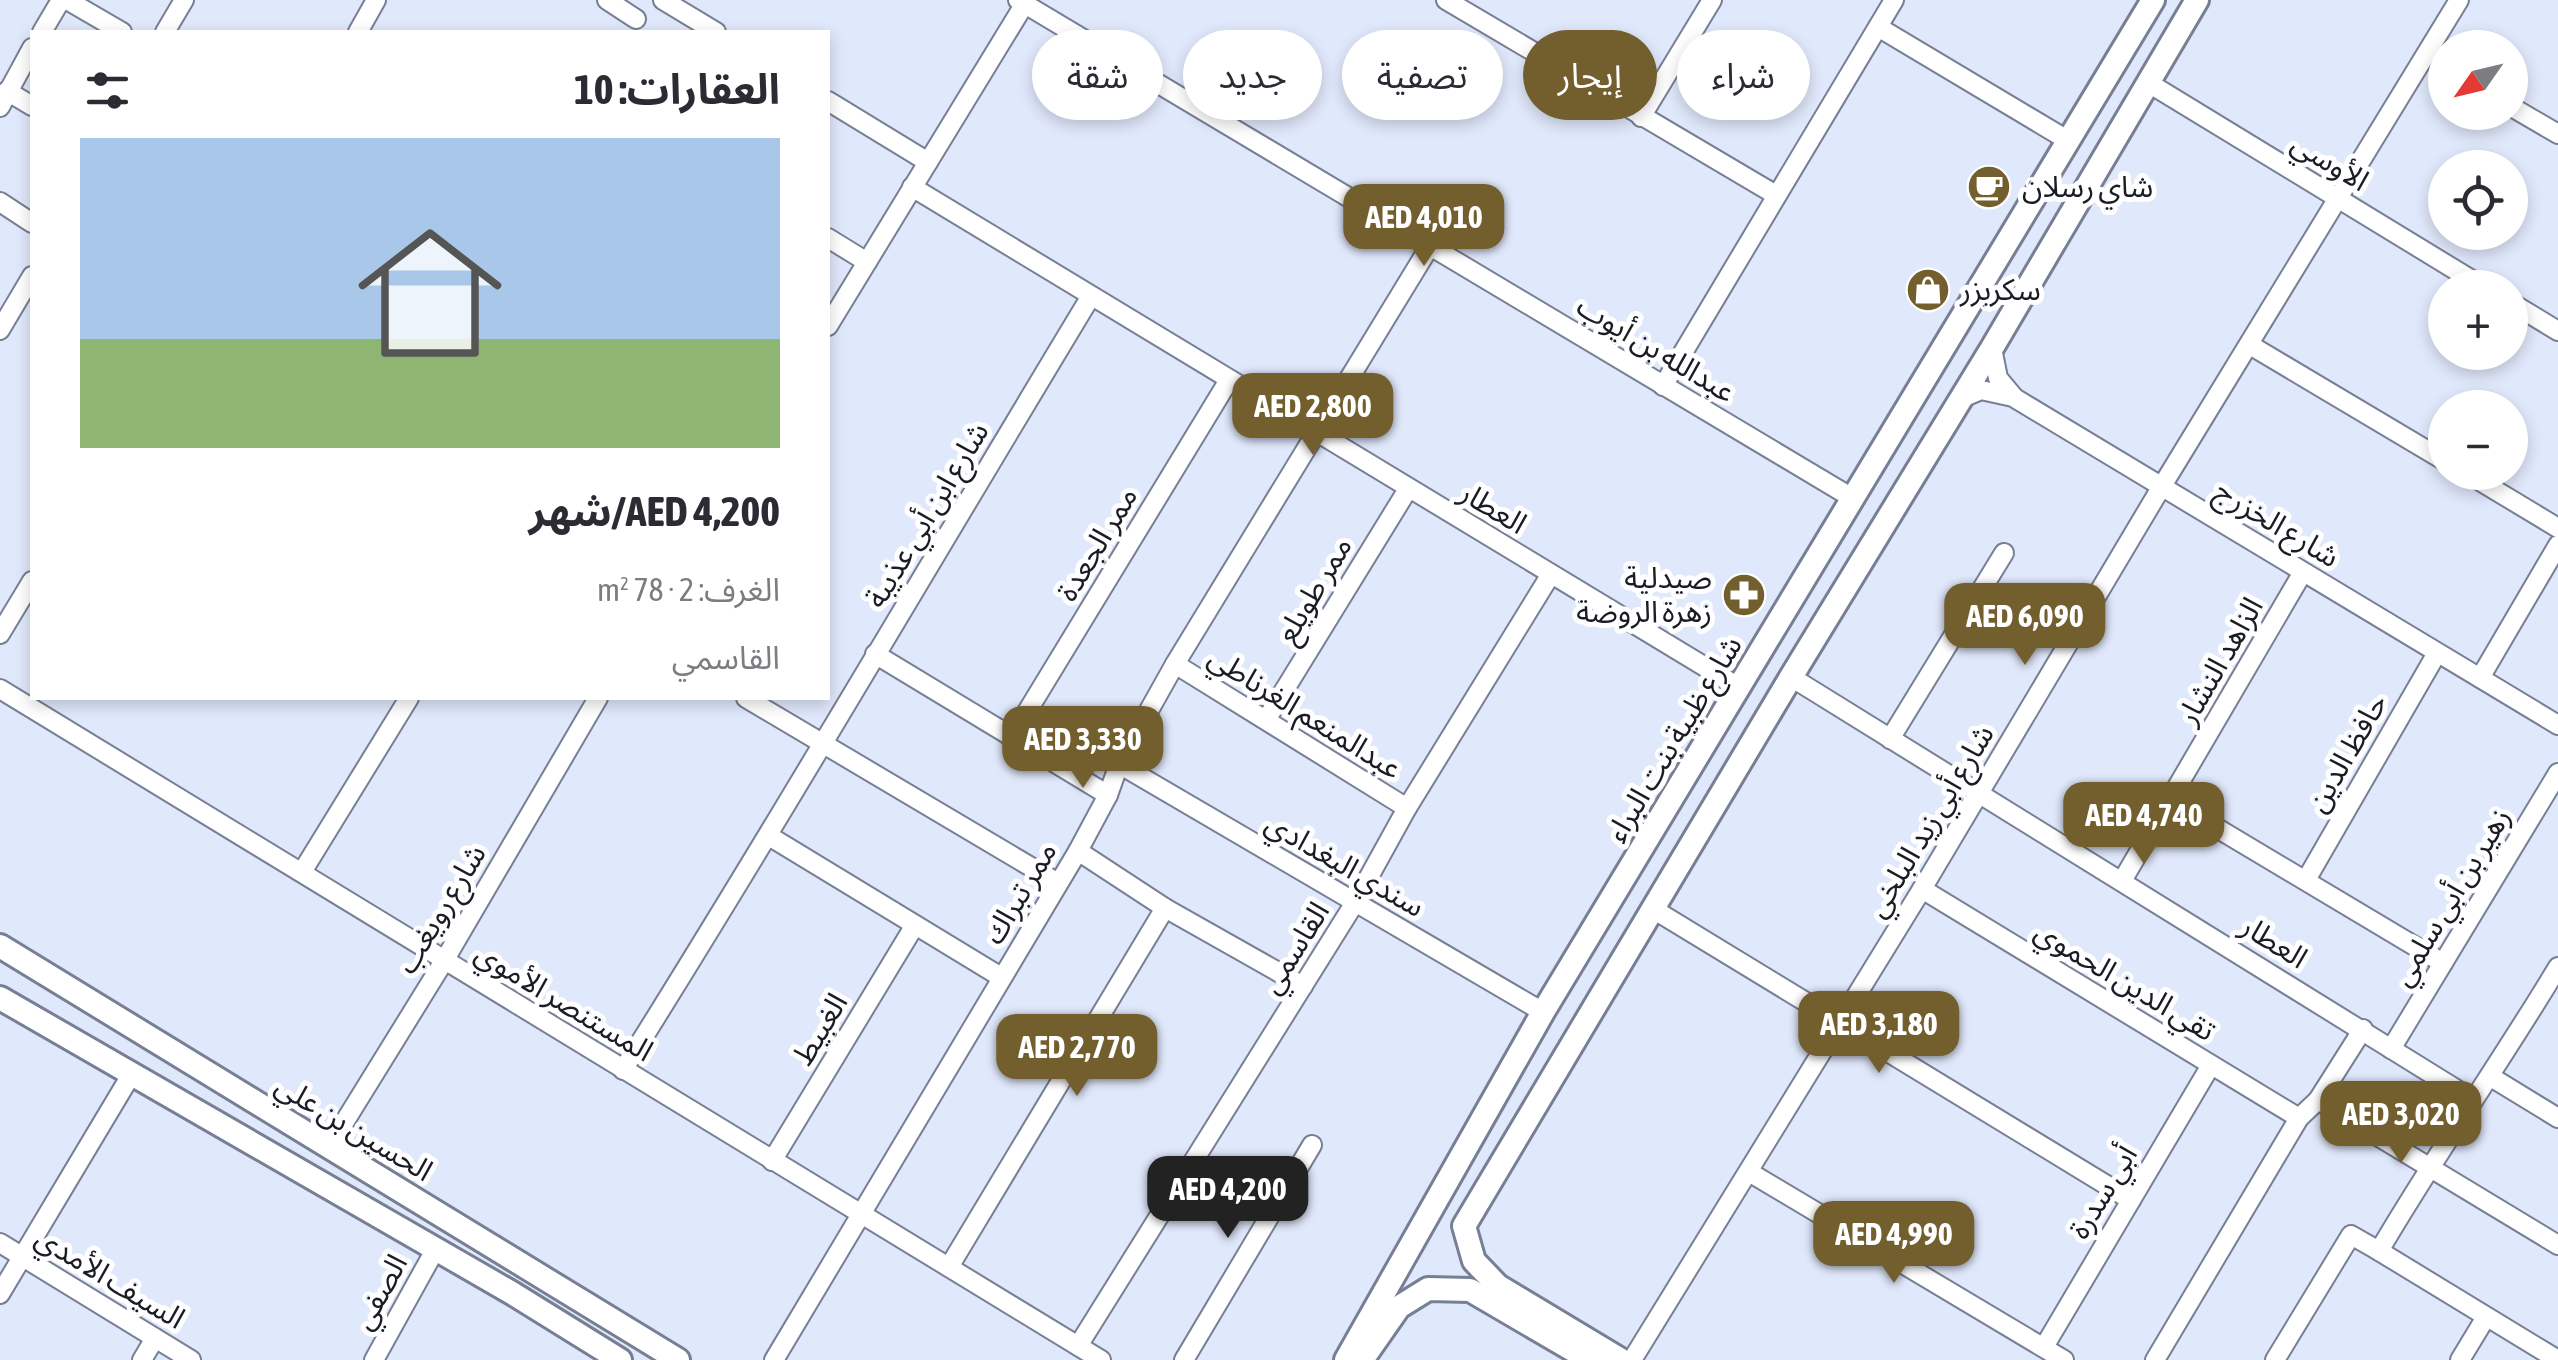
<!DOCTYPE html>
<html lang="ar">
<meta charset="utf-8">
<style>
body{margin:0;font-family:"Asap Condensed","Noto Sans Arabic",sans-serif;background:#f2f2f3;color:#2b2b33;direction:rtl;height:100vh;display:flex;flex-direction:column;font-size:38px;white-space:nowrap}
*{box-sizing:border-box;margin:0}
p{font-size:32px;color:#7c7c81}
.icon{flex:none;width:55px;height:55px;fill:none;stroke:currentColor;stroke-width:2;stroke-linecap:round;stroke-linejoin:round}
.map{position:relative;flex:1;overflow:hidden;direction:ltr}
.panel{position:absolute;left:30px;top:30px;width:800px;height:670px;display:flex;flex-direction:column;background:#fff;border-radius:0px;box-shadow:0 5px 15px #0003;direction:rtl}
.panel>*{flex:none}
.guide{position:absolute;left:860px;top:30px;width:950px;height:90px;direction:rtl;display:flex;gap:20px}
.needle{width:65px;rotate:236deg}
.fabs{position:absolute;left:2428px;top:30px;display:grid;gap:20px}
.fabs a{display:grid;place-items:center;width:100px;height:100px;border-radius:50%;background:#fff;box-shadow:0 5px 15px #0003;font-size:50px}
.price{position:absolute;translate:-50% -85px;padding:0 22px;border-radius:20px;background:#735f2e;color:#fff;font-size:32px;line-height:65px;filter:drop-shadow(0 2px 5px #0008)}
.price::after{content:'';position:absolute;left:50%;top:60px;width:30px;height:22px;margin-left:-15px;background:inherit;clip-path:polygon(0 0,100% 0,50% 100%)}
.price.current{background:#222;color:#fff}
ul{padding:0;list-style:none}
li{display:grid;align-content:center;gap:20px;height:530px;padding:0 50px}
li span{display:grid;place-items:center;height:310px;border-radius:0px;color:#555}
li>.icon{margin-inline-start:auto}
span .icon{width:180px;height:180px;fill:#fffc;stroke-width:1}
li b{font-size:42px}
h2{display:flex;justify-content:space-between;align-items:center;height:120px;padding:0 50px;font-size:42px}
.pill{padding:0 35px;border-radius:45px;background:#fff;box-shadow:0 5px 15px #0003;font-size:35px;line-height:90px}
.pill.current{background:#735f2e;color:#fff}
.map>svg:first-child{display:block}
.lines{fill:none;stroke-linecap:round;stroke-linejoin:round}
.street-casing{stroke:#777f94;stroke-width:22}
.secondary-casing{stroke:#777f94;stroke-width:28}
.street{stroke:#fff;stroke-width:18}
.secondary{stroke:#fff;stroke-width:22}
.labels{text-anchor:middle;stroke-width:10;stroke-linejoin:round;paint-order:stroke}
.street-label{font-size:30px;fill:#191c24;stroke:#fff}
.poi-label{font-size:30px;fill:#191c24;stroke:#fff;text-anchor:start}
</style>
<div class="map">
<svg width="2558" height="1360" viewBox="0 0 2558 1360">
<rect width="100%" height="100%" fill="#e0e8fb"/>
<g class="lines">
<g class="street-casing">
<g id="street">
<path d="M 67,0 L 122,32"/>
<path d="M 607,0 L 636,19"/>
<path d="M 663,0 L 716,32"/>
<path d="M 1018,0 L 1854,499"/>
<path d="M 1446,0 L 1776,195"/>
<path d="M 1878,27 L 2069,141"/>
<path d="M 42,32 L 61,0"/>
<path d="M 165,32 L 184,0"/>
<path d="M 358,32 L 376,0"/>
<path d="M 2147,82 L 2485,288"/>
<path d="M 7,91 L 32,106"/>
<path d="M 828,101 L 928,162"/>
<path d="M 2510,106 L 2558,134"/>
<path d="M 0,107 L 32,48"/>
<path d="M 1641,117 L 1712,0"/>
<path d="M 912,187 L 1740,688"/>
<path d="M 0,202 L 32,223"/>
<path d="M 828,238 L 867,262"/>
<path d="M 2510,302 L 2558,331"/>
<path d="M 828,326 L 1027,0"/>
<path d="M 0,330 L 32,276"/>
<path d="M 2250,345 L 2445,461"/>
<path d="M 1992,348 L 1998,378 L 2013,396"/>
<path d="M 1663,386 L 1894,0"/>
<path d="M 1962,398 L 1981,390 L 2013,397 L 2558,725"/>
<path d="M 2465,472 L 2558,528"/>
<path d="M 0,634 L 32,581"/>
<path d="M 875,654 L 1108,795"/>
<path d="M 1175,664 L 1407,808"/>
<path d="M 1791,677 L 2472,1099"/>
<path d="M 2480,678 L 2558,545"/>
<path d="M 0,689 L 1101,1360"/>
<path d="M 746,698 L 1058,883"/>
<path d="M 1266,720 L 1408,489"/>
<path d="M 1011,738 L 1229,380"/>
<path d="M 1890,739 L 2004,553"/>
<path d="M 1119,764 L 1543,1012"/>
<path d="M 2170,800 L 2443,963"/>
<path d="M 769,836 L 1001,977"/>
<path d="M 1078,851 L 1165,908 L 1303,986"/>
<path d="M 302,872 L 409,698"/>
<path d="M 2306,880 L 2437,653"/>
<path d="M 2122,881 L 2303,572"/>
<path d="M 1922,889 L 2299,1118"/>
<path d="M 1653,909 L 2131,1200"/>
<path d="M 2391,1049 L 2558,773"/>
<path d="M 623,1070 C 783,815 935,554 1091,296"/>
<path d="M 2491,1077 L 2558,1118"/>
<path d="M 2318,1100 L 2558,1245"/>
<path d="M 329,1147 L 444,961 L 598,698"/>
<path d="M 772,1161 L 915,925"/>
<path d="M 1749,1172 L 2064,1360"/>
<path d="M 0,1243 L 191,1360"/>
<path d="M 2379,1251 L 2558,1360"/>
<path d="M 949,1267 L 1165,908"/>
<path d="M 0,1294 L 131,1075"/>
<path d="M 1078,1346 L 1354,904 L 1407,808 L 1551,574"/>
<path d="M 2044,1347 L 2211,1065"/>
<path d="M 142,1360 L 155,1338"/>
<path d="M 374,1360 L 435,1250"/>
<path d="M 774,1360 L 1078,851 L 1108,795 L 1119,764 L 1175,664 L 1430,246"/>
<path d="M 1184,1360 L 1312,1145"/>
<path d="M 1632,1360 L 1922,889 L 2162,486 L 2459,0"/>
<path d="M 2155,1360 L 2299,1118 L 2318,1100 L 2363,1029"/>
<path d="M 2275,1360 L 2351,1235 L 2379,1251 C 2436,1154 2500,1063 2558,967"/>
<path d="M 2460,1360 L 2486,1317"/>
</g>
</g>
<g class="secondary-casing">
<g id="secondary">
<path d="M 0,946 L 678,1360"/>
<path d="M 0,998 L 512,1293 L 620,1360"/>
<path d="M 1346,1360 L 1543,1012 L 2153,0"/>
<path d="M 1362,1360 L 1399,1307 L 1428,1289 L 1470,1290 L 1590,1360"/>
<path d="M 1621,1360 L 1498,1286 L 1474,1261 L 1464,1226 L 1791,677 L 1992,348 L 2197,0"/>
</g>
</g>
<use href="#street" class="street"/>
<use href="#secondary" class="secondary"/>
</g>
<defs>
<g id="cafe-disc" transform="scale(2.25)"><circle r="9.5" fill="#735f2e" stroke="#fff"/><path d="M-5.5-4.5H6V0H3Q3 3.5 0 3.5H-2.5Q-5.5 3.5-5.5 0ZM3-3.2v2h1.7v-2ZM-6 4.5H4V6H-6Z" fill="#fff"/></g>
<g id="shop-disc" transform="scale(2.25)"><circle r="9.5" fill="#735f2e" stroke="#fff"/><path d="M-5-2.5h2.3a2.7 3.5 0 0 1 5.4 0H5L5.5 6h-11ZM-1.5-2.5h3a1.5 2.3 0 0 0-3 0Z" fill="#fff"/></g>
<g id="pharmacy-disc" transform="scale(2.25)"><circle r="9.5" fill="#735f2e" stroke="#fff"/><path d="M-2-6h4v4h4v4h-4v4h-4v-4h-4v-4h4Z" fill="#fff"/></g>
</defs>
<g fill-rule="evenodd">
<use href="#cafe-disc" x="1989" y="187"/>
<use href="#shop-disc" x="1928" y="290"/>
<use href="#pharmacy-disc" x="1744" y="595"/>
</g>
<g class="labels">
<g class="street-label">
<text transform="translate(2330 162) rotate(31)" y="10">الأوسي</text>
<text transform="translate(1656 349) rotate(31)" y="10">عبدالله بن أيوب</text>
<text transform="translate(1493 508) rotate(31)" y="10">العطار</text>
<text transform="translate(927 515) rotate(-59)" y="10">شارع ابن أبي عذيبة</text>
<text transform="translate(2277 524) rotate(31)" y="10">شارع الخزرج</text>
<text transform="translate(1097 544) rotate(-59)" y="10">ممر الجعدة</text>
<text transform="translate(1314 590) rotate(-59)" y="10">ممر طويلع</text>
<text transform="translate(2220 661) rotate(-60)" y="10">الزاهد النشار</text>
<text transform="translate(1305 713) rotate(32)" y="10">عبدالمنعم الغرناطي</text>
<text transform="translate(1674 739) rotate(-59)" y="10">شارع ظبية بنت البراء</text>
<text transform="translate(2347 753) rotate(-60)" y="10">حافظ الدين</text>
<text transform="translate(1930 821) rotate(-59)" y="10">شارع أبي زيد البلخي</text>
<text transform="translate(1345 865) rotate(30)" y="10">سندي البغدادي</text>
<text transform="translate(1020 893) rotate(-59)" y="10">ممر تبراك</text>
<text transform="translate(2451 897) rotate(-59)" y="10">زهير بن أبي سلمي</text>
<text transform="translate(441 909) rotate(-59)" y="10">شارع رويغب</text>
<text transform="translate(2274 942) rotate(32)" y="10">العطار</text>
<text transform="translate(1295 948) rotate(-58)" y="10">القاسمي</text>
<text transform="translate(2125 981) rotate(31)" y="10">تقي الدين الحموي</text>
<text transform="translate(564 1002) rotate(31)" y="10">المستنصر الأموي</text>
<text transform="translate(820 1029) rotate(-59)" y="10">الغبيط</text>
<text transform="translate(354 1128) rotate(31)" y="10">الحسين بن علي</text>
<text transform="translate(2103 1192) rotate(-59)" y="10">أبي سدرة</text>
<text transform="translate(110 1278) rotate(31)" y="10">السيف الأمدي</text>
<text transform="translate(380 1292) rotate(-61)" y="10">الصفي</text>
</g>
<g class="poi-label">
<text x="2022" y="197">شاي رسلان</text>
<text x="1960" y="300">سكربزر</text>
<text x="1712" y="588" text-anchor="end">صيدلية<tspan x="1712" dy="34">زهرة الروضة</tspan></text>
</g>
</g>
</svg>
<div class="fabs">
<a><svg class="needle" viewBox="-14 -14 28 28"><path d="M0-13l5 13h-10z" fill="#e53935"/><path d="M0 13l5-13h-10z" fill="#7c7c81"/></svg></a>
<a><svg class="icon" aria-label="locate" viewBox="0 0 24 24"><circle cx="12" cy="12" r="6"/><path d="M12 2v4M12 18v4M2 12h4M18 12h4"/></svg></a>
<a>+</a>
<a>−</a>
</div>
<b class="price" style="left:1424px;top:269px">AED 4,010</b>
<b class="price" style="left:1313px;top:458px">AED 2,800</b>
<b class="price" style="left:2025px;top:668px">AED 6,090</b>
<b class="price" style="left:1083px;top:791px">AED 3,330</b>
<b class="price" style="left:2144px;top:867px">AED 4,740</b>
<b class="price" style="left:1879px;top:1076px">AED 3,180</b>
<b class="price" style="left:1077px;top:1099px">AED 2,770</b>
<b class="price" style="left:2401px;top:1166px">AED 3,020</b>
<b class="price current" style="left:1228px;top:1241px">AED 4,200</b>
<b class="price" style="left:1894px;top:1286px">AED 4,990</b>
<div class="guide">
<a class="pill">شراء</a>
<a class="pill current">إيجار</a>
<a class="pill">تصفية</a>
<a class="pill">جديد</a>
<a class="pill">شقة</a>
</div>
<section class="panel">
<h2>العقارات: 10<svg class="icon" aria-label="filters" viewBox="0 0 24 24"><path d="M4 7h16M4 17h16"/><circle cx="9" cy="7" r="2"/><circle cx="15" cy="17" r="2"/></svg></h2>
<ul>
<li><span style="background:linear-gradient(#a9c7e8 65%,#8fb573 0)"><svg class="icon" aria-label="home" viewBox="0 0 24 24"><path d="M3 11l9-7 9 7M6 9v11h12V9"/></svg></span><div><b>AED 4,200/شهر</b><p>الغرف: 2 · 78 m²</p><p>القاسمي</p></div></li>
</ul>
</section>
</div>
